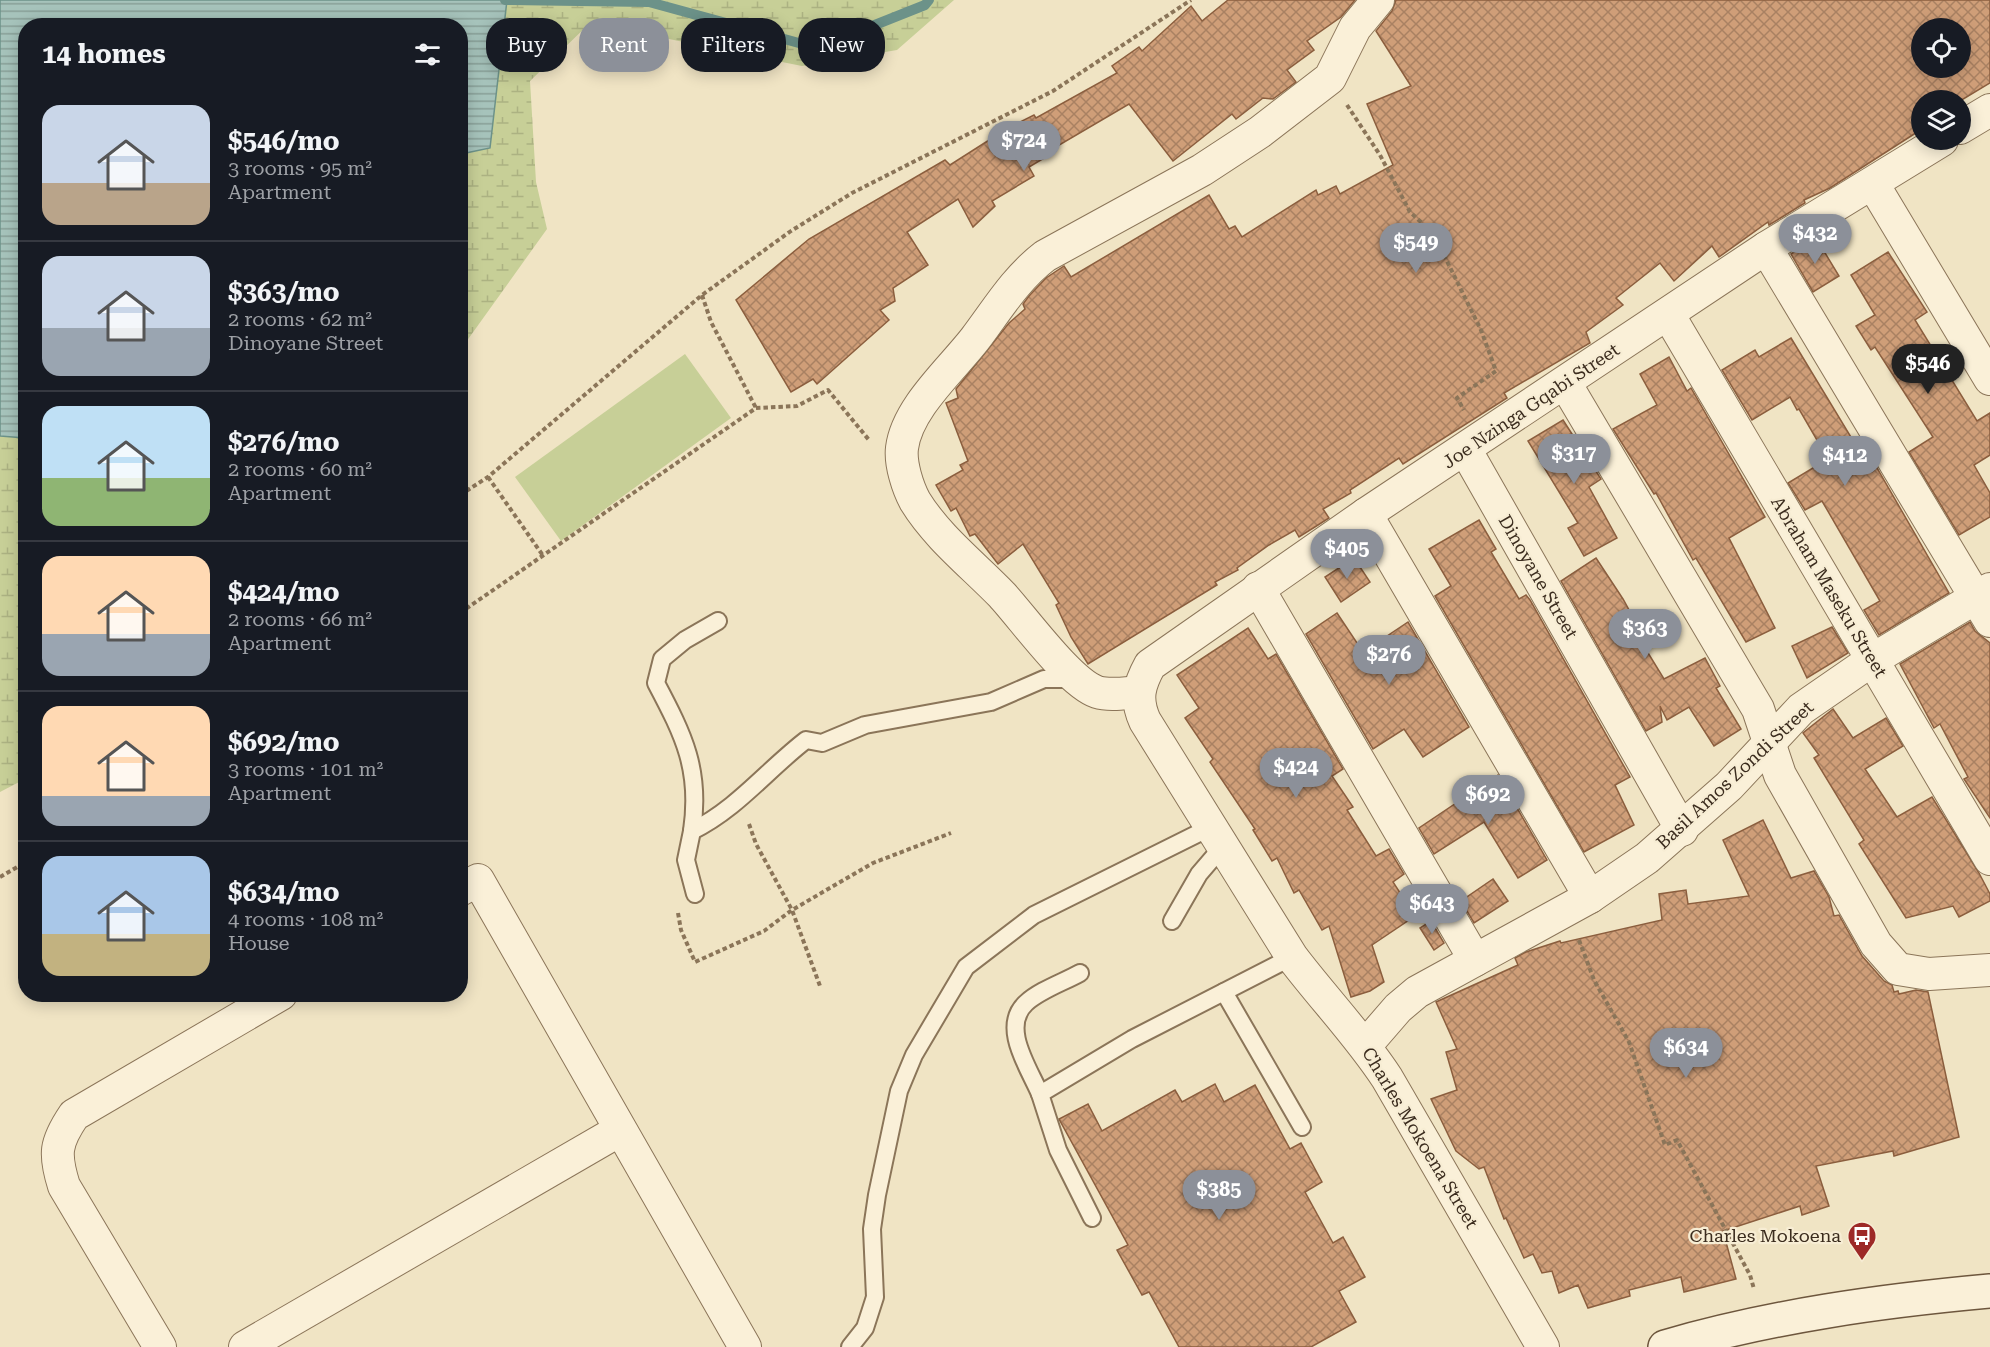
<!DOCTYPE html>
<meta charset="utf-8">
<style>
body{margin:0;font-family:"Roboto Serif",serif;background:#242831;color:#f1f3f6;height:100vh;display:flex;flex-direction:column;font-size:22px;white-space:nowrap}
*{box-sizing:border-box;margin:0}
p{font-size:20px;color:#9ea1a6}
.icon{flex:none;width:33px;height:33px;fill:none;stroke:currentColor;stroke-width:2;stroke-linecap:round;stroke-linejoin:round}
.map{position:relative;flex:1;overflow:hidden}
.panel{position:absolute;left:18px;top:18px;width:450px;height:984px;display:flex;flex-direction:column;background:#171b24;border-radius:24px;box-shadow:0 3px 15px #0003}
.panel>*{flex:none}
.top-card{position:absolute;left:486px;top:18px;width:570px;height:54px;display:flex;gap:12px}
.buttons{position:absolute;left:1911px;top:18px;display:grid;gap:12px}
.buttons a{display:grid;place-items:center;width:60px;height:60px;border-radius:50%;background:#171b24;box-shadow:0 3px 15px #0003;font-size:30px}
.price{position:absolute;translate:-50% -51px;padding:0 14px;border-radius:21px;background:#8c9099;color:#fff;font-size:20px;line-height:39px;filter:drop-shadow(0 2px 3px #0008)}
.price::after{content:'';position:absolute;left:50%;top:36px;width:18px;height:14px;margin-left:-9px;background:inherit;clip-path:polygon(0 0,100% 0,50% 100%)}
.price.on{background:#222;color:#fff}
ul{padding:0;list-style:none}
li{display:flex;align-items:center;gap:18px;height:150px;padding:0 24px}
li+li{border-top:2px solid #363941}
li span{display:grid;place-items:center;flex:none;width:168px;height:120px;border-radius:18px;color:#555}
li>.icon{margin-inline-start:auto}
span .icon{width:72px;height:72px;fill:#fffc;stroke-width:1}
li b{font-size:26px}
h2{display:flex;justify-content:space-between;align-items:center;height:72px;padding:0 24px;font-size:26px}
.tag{padding:0 21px;border-radius:24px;background:#171b24;box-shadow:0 3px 15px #0003;font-size:21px;line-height:54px}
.tag.on{background:#8c9099;color:#fff}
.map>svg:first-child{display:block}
.grass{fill:#c7cf97}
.wetland{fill:url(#wetland-marsh)}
.water{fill:url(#water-rules);stroke:#6c9289;stroke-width:1.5}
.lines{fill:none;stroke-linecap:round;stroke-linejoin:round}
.stream{stroke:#6c9289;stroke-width:10}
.building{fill:url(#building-cross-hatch);stroke:#8b5e3e;stroke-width:1.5;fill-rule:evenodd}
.service-casing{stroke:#8b7559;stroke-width:20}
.minor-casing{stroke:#8b7559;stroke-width:34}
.secondary-casing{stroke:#6d563d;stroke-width:36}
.path{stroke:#8b7559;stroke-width:4;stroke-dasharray:4.5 3;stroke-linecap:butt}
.service{stroke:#faf0d8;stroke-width:16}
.minor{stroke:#faf0d8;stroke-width:32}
.secondary{stroke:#faf0d8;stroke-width:33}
.labels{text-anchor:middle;stroke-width:4.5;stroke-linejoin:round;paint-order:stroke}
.street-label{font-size:18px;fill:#3b2c1e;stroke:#f7edd4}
.poi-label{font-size:18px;fill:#3b2c1e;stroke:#f7edd4;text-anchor:end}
</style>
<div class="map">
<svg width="1990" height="1347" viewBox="0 0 1990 1347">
<defs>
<pattern id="wetland-marsh" width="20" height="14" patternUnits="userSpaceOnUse" patternTransform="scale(1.5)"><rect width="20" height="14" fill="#c7cf97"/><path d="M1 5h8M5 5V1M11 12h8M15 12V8" fill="none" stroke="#acb282"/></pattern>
<pattern id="water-rules" width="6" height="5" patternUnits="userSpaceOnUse" patternTransform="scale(1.5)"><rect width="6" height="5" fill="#a6c3bb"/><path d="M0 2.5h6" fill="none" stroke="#889f97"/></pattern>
<pattern id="building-cross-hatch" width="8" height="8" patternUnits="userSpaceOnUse" patternTransform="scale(1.5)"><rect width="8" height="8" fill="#cf9e78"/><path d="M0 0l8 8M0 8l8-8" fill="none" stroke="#a98162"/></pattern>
</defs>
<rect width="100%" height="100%" fill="#f0e4c4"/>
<path class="grass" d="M 685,354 L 731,418 L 561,541 L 515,477 Z"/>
<g class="wetland">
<path d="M 507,0 L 954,0 L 897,50 L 802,66 L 590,23 L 530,81 L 536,182 L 547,229 L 461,349 L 461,154 L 490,148 Z"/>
<path d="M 0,436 L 26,438 L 25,779 L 0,792 Z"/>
</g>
<path class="water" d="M 0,0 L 507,0 L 490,148 L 461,154 L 460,26 L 26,26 L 25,438 L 0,436 Z"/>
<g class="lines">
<path class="stream" d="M 505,0 L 649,2 L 817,48 L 925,5 L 929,0"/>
</g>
<g class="building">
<path d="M 1228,0 L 1355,0 L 1341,17 L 1307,41 L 1314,50 L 1287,70 L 1296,82 L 1273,99 L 1263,98 L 1236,119 L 1232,114 L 1173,161 L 1129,104 L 1054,148 L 1056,151 L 1029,167 L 1034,176 L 992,201 L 995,206 L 973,227 L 958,199 L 907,232 L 928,265 L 893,288 L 895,301 L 880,310 L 889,320 L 817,384 L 813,379 L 791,392 L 736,300 L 809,239 L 945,160 L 950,165 L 1008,128 L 1034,115 L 1036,118 L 1117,73 L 1112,66 L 1139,47 L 1142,51 L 1191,6 L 1202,21 Z"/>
<path d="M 1396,0 L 1990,0 L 1990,83 L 1960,101 L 1922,100 L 1922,129 L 1830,188 L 1804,200 L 1805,203 L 1769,225 L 1768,222 L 1719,257 L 1712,246 L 1674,281 L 1660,263 L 1616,298 L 1623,305 L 1586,332 L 1590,343 L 1504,393 L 1507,398 L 1403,464 L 1399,458 L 1350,490 L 1351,493 L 1323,509 L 1329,518 L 1318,525 L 1299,537 L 1295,530 L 1269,545 L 1237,568 L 1238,570 L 1215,582 L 1217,585 L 1088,664 L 1071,637 L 1056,605 L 1059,603 L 1023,544 L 998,564 L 975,534 L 970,536 L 956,508 L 951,511 L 936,485 L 963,470 L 960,465 L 968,461 L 946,403 L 958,398 L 956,389 L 1009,323 L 1025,309 L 1023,304 L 1029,296 L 1046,278 L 1064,266 L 1071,277 L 1209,195 L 1229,229 L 1235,226 L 1242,237 L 1316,190 L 1318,195 L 1336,186 L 1340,194 L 1393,165 L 1367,104 L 1411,86 L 1376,31 L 1392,11 ZM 1922,28 L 1960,28 L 1960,68 L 1922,68 Z"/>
<path d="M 1816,238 L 1839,276 L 1813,292 L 1791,254 Z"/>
<path d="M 1888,252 L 1927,312 L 1915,320 L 1977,421 L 1990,413 L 1990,455 L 1974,465 L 1990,493 L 1990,517 L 1959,535 L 1909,452 L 1933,437 L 1875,347 L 1871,350 L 1856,326 L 1875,315 L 1851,275 Z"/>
<path d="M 1791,338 L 1872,472 L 1877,468 L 1949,593 L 1879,635 L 1864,610 L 1880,601 L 1822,501 L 1805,510 L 1788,483 L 1828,459 L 1799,409 L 1797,410 L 1790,397 L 1752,420 L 1722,370 L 1755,350 L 1759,357 Z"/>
<path d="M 1669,357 L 1687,391 L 1691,388 L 1765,517 L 1729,538 L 1775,628 L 1746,642 L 1696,558 L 1693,560 L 1656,493 L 1654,494 L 1613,429 L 1657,405 L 1640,374 Z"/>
<path d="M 1563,420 L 1601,479 L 1589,487 L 1617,538 L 1584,556 L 1568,528 L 1578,523 L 1528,441 Z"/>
<path d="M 1479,520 L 1496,549 L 1491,552 L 1519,599 L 1526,595 L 1530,600 L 1630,777 L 1615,785 L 1634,825 L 1584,852 L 1435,596 L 1451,586 L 1429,549 Z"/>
<path d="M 1354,558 L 1370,582 L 1341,602 L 1325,577 Z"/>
<path d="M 1596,558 L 1623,599 L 1639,628 L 1634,630 L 1664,679 L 1705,658 L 1720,686 L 1716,688 L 1741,729 L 1714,746 L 1689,707 L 1667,720 L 1660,706 L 1662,722 L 1646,731 L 1561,581 Z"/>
<path d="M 1337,613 L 1363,652 L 1408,622 L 1469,727 L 1423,757 L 1404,729 L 1373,749 L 1306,634 Z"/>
<path d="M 1970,622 L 1975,631 L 1990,643 L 1990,818 L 1964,779 L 1968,777 L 1940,724 L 1934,728 L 1900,664 Z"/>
<path d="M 1832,627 L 1848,653 L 1807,678 L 1792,646 Z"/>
<path d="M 1248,628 L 1268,659 L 1276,654 L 1343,769 L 1332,776 L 1353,807 L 1347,810 L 1376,856 L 1389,849 L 1404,874 L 1393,882 L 1415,916 L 1372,945 L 1384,982 L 1370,991 L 1351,997 L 1329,926 L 1322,930 L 1299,890 L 1294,893 L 1277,858 L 1272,861 L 1253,830 L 1255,829 L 1210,762 L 1213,759 L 1185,718 L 1199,708 L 1177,675 Z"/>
<path d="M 1833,709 L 1853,738 L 1886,718 L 1903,746 L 1865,769 L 1897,817 L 1932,797 L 1979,873 L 1990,894 L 1990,901 L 1959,917 L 1953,906 L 1906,918 L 1859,844 L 1864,840 L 1814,758 L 1819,755 L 1803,733 Z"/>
<path d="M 1498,775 L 1547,860 L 1518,878 L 1484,822 L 1434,854 L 1419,828 Z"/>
<path d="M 1763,820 L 1791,878 L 1814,871 L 1829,897 L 1834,916 L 1839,915 L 1862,956 L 1884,981 L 1892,985 L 1894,992 L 1898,991 L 1899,994 L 1916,990 L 1928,992 L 1959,1137 L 1894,1156 L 1893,1151 L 1816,1166 L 1829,1206 L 1802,1215 L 1800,1206 L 1723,1231 L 1736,1279 L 1684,1292 L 1681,1277 L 1629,1290 L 1630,1296 L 1588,1308 L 1578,1285 L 1559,1293 L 1552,1271 L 1542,1273 L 1533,1254 L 1524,1258 L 1506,1218 L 1504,1219 L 1484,1167 L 1479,1169 L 1456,1151 L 1431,1099 L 1457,1090 L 1446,1052 L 1457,1049 L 1436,1002 L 1518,965 L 1515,958 L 1526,952 L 1560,941 L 1561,943 L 1662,920 L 1659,894 L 1686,890 L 1688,904 L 1749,896 L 1723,840 Z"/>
<path d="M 1493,879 L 1508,901 L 1474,923 L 1461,901 Z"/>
<path d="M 1431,921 L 1444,943 L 1434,950 L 1420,928 Z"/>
<path d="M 1215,1084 L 1224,1102 L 1255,1085 L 1290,1149 L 1301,1143 L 1322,1182 L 1305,1192 L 1333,1243 L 1343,1237 L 1365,1277 L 1339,1291 L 1356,1322 L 1311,1347 L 1179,1347 L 1149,1292 L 1142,1295 L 1117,1250 L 1128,1245 L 1059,1119 L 1088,1104 L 1102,1131 L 1175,1090 L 1182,1102 Z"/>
</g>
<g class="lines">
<g class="service-casing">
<g id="service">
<path d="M 692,831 C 701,770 684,736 656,683 L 662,659 L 685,640 L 718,621"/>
<path d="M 695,894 L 686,860 L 692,831 C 737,809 767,770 806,740 L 822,743 L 865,725 L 991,702 L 1044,679 L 1076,679"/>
<path d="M 1172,921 L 1199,874 L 1223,846"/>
<path d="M 1224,992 L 1302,1127"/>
<path d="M 1040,1094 C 1029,1068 1000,1027 1026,1003 C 1040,990 1064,982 1080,973"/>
<path d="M 1092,1218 L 1058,1150 L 1040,1094 L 1132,1039 L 1292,957"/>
<path d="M 850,1347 L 865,1328 L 875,1297 L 872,1229 L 877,1195 L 899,1091 L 914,1055 L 966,967 L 1034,915 L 1211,827"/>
</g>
</g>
<g class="minor-casing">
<g id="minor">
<path d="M 1960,128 L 1990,110"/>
<path d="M 1873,184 L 1990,379"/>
<path d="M 1766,248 L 1990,621"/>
<path d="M 1668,314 L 1990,859"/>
<path d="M 1565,383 L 1758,709 L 1780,775 L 1876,944 L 1898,969 L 1929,974 L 1990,970"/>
<path d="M 1465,449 L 1682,830"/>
<path d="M 1366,514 L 1590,897"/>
<path d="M 1258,588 L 1475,960"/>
<path d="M 1138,692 C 1125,693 1110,696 1097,692 C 1069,682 1024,619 1002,595 C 973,565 937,537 915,501 C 908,488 900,464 902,448 C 907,408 951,370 975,339 C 997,310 1015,279 1045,256 L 1202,170 L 1260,132 L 1330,78 L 1355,28 L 1378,0"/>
<path d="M 460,890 L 478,880 L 745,1347"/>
<path d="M 1366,1045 L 1398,1008 L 1417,992 L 1590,897 L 1647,858 L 1729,786 L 1801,709 L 1872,660 L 1990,589"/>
<path d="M 160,1347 L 64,1186 C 54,1154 55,1143 74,1115 L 281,994"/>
<path d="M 245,1347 L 620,1130"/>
<path d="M 1543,1347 L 1387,1078 C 1359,1035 1323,998 1292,957 L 1145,721 C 1135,699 1139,685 1150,665 L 1366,514 L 1766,248 L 1942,140"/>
</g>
</g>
<g class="secondary-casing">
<path id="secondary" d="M 1665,1347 C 1772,1316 1880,1301 1990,1291"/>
</g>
<g class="path">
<path d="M 1347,105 L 1380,155 L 1410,212 L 1433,233 L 1481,330 L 1496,371 L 1457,398 L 1464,410"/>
<path d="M 702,295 L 711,322 L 756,408"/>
<path d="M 488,477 L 544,557"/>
<path d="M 460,495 L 488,477 L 702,295 L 791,231 L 852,193 L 1053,91 L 1191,0"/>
<path d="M 460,613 L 756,408 L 797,406 L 828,390 L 869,440"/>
<path d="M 749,824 L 756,844 L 792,910 L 820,986"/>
<path d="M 0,877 L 26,862"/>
<path d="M 678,913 L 681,930 L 695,962 L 764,931 L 792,910 L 873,863 L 951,833"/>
<path d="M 1579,940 L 1594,980 L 1629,1042 L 1665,1145 L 1677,1140 L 1750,1275 L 1754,1289"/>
</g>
<use href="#service" class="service"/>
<use href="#minor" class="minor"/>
<use href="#secondary" class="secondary"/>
</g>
<defs>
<g id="bus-pin" transform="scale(1.5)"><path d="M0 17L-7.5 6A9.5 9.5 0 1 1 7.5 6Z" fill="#9d2927" stroke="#f7edd4"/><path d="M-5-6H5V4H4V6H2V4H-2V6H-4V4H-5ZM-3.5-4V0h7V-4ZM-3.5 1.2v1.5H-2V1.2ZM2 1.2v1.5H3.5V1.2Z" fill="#fff"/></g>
</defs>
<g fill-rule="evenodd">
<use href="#bus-pin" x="1862" y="1236"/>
</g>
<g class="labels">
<g class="street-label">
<text transform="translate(1531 406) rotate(-34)" y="6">Joe Nzinga Gqabi Street</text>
<text transform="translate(1538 577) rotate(60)" y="6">Dinoyane Street</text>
<text transform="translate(1829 587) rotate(59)" y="6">Abraham Maseku Street</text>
<text transform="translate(1735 775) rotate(-43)" y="6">Basil Amos Zondi Street</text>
<text transform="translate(1420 1138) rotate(59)" y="6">Charles Mokoena Street</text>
</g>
<g class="poi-label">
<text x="1841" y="1242">Charles Mokoena</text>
</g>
</g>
</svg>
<div class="buttons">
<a><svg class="icon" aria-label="locate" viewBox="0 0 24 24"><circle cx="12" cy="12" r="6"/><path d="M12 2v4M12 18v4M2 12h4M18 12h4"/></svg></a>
<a><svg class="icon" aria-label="layers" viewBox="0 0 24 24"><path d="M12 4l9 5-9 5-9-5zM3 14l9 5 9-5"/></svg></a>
</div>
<b class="price" style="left:1024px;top:172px">$724</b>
<b class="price" style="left:1815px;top:265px">$432</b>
<b class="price" style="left:1416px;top:274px">$549</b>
<b class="price on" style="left:1928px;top:395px">$546</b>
<b class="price" style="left:1574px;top:485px">$317</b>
<b class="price" style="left:1845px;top:487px">$412</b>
<b class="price" style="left:1347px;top:580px">$405</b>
<b class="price" style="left:1645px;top:660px">$363</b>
<b class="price" style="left:1389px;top:686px">$276</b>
<b class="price" style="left:1296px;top:799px">$424</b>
<b class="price" style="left:1488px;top:826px">$692</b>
<b class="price" style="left:1432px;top:935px">$643</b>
<b class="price" style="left:1686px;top:1079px">$634</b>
<b class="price" style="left:1219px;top:1221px">$385</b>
<div class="top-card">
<a class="tag">Buy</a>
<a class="tag on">Rent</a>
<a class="tag">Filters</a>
<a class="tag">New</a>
</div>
<section class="panel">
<h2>14 homes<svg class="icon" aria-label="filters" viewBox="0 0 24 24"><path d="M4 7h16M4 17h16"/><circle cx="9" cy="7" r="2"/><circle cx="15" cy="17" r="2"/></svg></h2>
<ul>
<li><span style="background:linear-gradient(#c9d6e8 65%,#b9a48a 0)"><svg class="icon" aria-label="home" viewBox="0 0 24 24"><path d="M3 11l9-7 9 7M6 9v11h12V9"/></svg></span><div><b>$546/mo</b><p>3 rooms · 95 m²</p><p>Apartment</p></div></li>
<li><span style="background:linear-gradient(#c9d6e8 60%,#9aa5b1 0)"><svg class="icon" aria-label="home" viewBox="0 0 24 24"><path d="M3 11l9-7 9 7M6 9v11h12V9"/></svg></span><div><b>$363/mo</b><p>2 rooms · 62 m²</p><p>Dinoyane Street</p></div></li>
<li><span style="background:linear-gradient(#bfe0f5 60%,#8fb573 0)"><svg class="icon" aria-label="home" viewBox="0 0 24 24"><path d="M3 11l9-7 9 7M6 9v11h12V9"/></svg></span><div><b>$276/mo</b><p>2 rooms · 60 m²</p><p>Apartment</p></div></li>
<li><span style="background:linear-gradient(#ffd9b3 65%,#9aa5b1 0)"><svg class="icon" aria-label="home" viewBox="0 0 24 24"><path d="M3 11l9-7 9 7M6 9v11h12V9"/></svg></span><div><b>$424/mo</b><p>2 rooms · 66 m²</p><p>Apartment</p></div></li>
<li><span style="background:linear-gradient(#ffd9b3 75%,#9aa5b1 0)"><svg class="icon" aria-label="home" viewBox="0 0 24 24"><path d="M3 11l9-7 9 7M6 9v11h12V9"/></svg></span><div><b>$692/mo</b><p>3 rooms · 101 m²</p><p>Apartment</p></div></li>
<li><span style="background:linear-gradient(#a9c7e8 65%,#c2b280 0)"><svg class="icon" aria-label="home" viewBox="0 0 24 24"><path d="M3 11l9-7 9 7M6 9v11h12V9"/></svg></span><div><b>$634/mo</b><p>4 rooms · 108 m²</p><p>House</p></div></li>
</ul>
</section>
</div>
